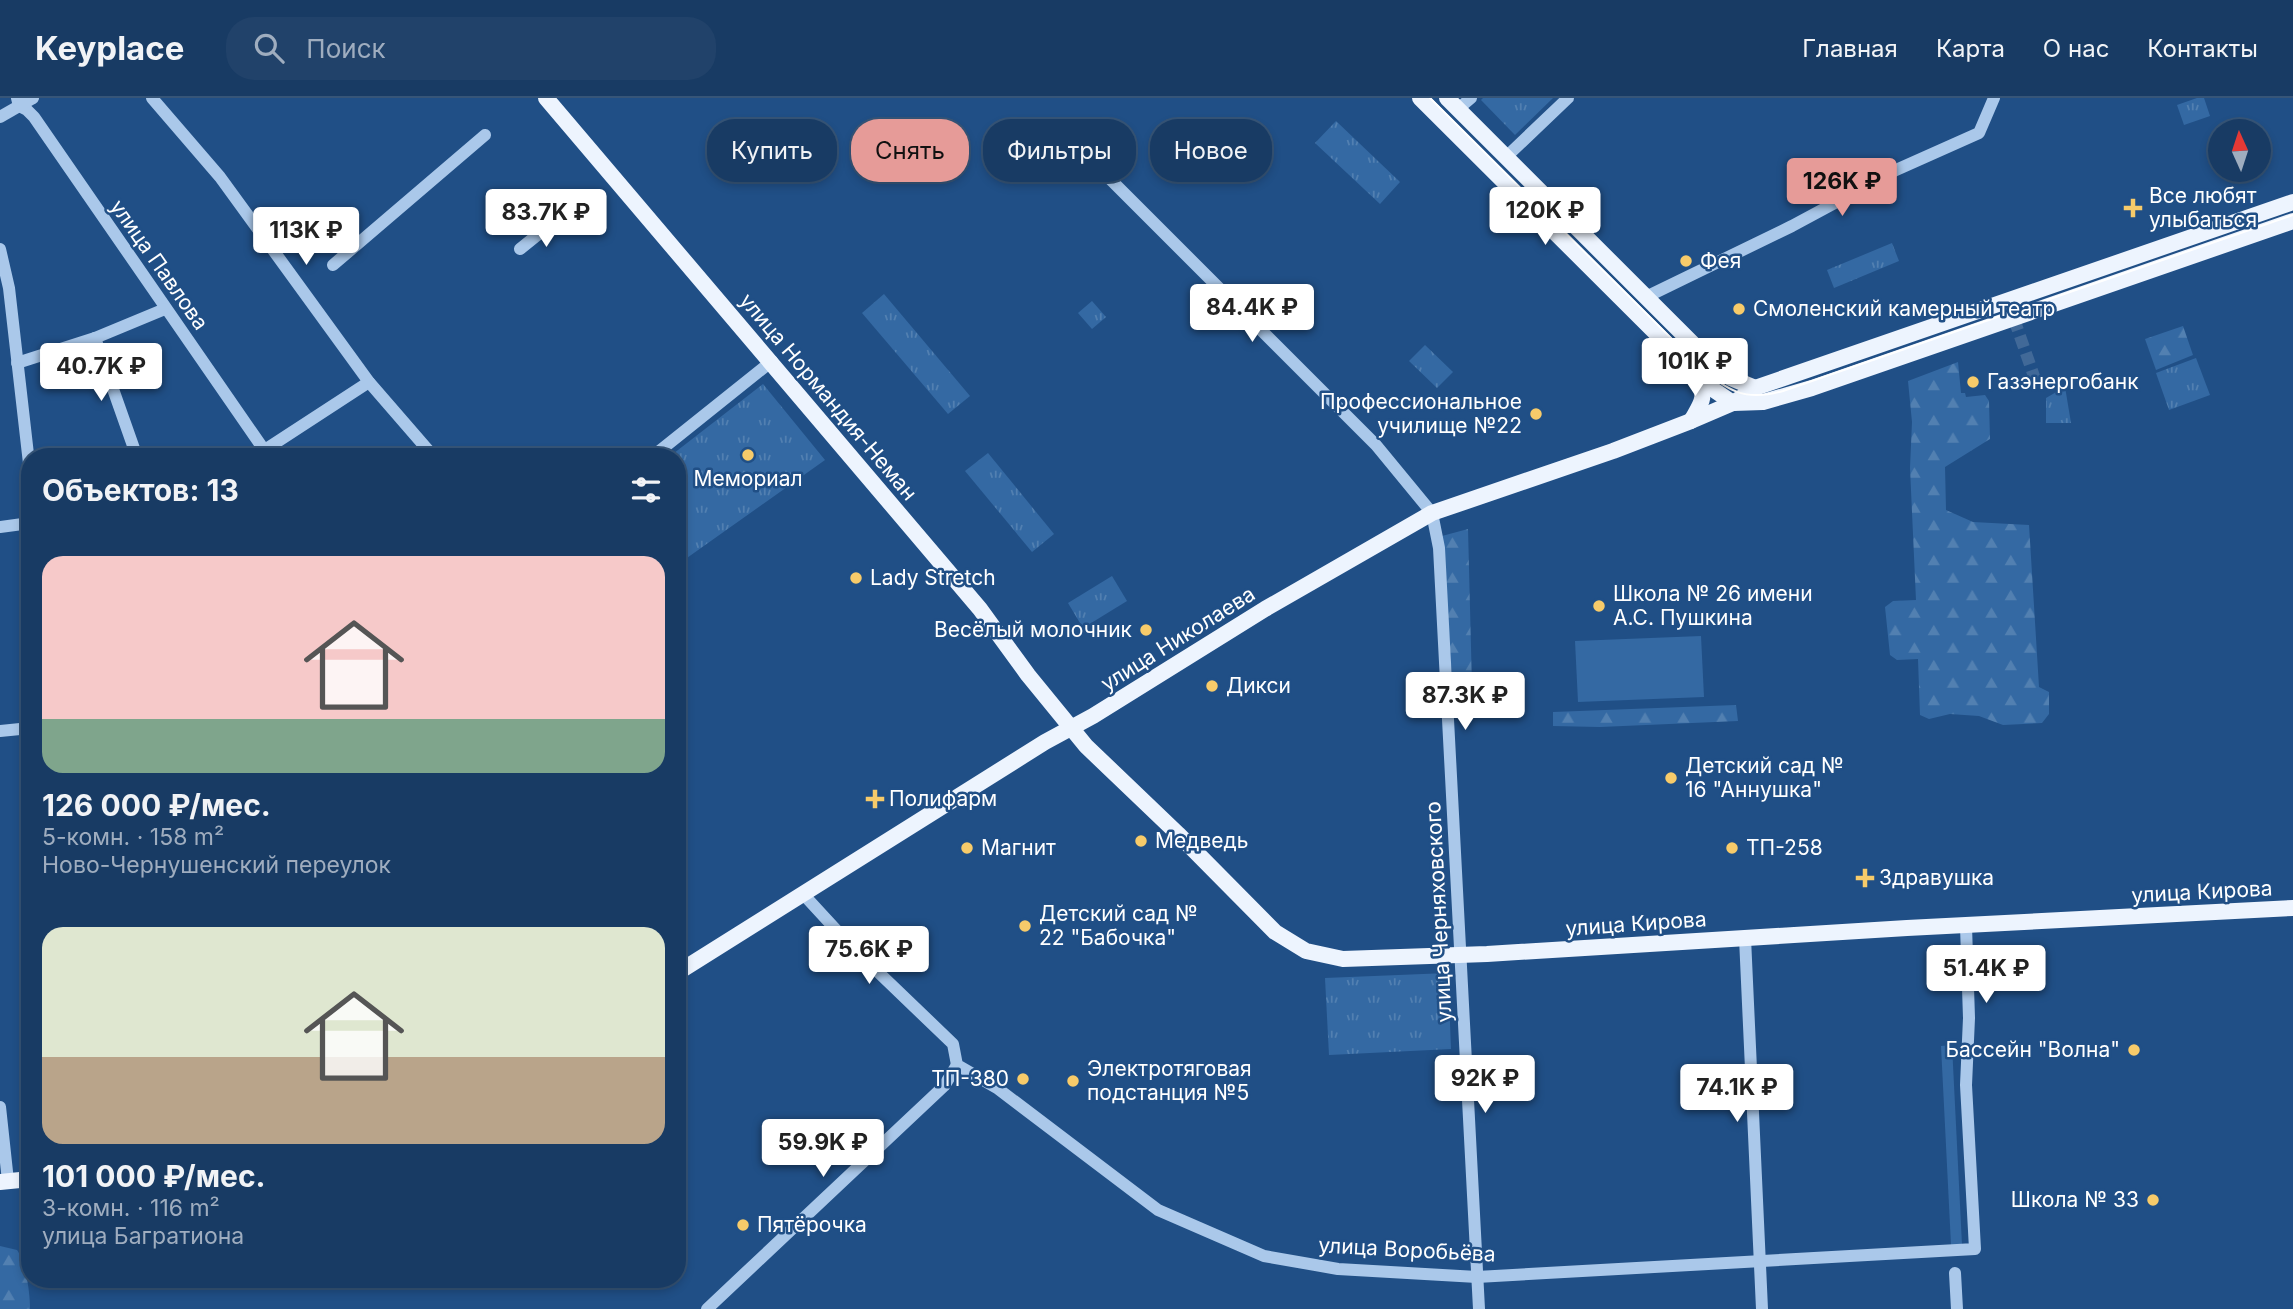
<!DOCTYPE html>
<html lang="ru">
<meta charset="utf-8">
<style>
body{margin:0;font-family:Inter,sans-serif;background:#21426a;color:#f1f3f6;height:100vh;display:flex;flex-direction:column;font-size:26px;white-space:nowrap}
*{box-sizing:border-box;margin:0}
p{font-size:23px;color:#9fadbf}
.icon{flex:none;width:38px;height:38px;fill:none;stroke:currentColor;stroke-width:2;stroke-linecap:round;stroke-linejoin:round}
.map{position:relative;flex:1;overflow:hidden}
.sheet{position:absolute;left:21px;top:350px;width:665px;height:840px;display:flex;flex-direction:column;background:#183b64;border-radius:28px;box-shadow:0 4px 10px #0003,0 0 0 2px #365578}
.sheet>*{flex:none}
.top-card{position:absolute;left:707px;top:21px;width:665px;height:63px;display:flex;gap:14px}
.needle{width:46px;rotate:357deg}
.fabs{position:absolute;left:2208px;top:21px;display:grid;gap:14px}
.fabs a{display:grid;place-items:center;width:63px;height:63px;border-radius:50%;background:#183b64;box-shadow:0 4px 10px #0003,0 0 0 2px #365578;font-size:35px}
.price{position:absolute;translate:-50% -60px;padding:0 16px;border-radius:7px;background:#fff;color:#222;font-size:23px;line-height:46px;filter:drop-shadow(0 2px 4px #0008)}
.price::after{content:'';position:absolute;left:50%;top:42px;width:21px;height:16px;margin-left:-10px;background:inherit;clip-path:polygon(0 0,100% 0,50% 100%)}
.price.current{background:#e69b98;color:#111}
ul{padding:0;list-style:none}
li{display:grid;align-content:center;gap:14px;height:371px;padding:0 21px}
li span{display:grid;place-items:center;height:217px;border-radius:21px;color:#555}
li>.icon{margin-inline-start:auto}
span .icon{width:126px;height:126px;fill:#fffc;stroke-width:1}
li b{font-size:30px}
h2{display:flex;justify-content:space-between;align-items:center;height:84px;padding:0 21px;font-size:30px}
.chip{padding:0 24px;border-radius:28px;background:#183b64;box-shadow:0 4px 10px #0003,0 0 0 2px #365578;font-size:24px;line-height:63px}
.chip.current{background:#e69b98;color:#111}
header{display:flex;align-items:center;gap:42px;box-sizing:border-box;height:98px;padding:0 35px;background:#183b64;border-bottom:2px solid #365578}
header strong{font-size:33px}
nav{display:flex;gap:38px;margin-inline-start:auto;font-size:24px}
.search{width:490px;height:63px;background:#21426a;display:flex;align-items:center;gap:18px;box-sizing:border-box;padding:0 24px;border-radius:28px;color:#9fadbf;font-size:26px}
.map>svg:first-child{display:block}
.grass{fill:#3469a3}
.forest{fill:url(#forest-firs)}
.park{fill:url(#park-tufts)}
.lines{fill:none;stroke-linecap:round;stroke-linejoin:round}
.minor-tunnel{stroke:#416998;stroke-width:12;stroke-dasharray:12 6;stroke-linecap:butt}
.minor{stroke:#aac8ea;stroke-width:12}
.major{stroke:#edf4fe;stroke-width:16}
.tram{stroke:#fff;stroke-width:2}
.poi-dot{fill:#f7cb6a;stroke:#204f86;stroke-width:2.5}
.labels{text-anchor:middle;stroke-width:5;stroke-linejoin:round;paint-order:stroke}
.poi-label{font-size:21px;fill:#fff;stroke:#204f86;text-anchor:start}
.street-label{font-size:21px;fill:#fff;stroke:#204f86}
</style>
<header>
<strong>Keyplace</strong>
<div class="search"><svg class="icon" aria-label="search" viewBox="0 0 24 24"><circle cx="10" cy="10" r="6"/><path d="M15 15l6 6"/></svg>Поиск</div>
<nav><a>Главная</a><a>Карта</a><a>О нас</a><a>Контакты</a></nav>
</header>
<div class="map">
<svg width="2293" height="1211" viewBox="0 0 2293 1211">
<defs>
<pattern id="forest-firs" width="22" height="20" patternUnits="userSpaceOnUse" patternTransform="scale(1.75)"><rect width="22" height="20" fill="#3469a3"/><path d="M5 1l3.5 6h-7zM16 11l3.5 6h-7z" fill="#5280b1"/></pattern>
<pattern id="park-tufts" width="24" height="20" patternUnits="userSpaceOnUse" patternTransform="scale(1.75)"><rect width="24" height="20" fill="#3469a3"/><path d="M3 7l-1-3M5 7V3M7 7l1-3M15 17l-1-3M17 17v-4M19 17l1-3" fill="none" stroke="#5280b1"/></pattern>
</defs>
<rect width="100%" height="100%" fill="#204f86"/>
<g class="grass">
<path d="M 1701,538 L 1704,599 L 1578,604 L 1575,543 Z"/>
<path d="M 1952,947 L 1962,1147 L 1951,1147 L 1941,948 Z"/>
</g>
<g class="forest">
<path d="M 2183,228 L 2193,257 L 2156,272 L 2145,241 Z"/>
<path d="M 1958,264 L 1961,295 L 1965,295 L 1966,299 L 1985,297 L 1989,303 L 1990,341 L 1945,369 L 1946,412 L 1973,424 L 2029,427 L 2039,589 L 2049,594 L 2049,616 L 2042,625 L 2003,627 L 1979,618 L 1950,616 L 1929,621 L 1920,617 L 1918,561 L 1897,562 L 1890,557 L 1885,509 L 1893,503 L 1916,502 L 1910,370 L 1912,324 L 1908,283 Z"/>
<path d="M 1468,431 L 1472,589 L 1453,593 L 1442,438 Z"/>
<path d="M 1736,607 L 1738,623 L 1600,629 L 1553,628 L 1553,614 Z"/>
<path d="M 0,1148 L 17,1152 C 26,1165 30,1195 30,1211 L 0,1211 Z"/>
</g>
<g class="park">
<path d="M 1483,0 L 1553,0 L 1515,37 L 1481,2 Z"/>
<path d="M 2197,0 L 2204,0 L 2210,18 L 2184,27 L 2177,7 Z"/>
<path d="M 1336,23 L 1400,84 L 1380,106 L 1315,45 Z"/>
<path d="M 1892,145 L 1899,163 L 1834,190 L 1827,172 Z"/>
<path d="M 884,196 L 970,298 L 948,316 L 862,215 Z"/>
<path d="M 1092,203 L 1106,219 L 1092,231 L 1078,215 Z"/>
<path d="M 1425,247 L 1453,274 L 1437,290 L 1409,263 Z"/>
<path d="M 2196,260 L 2210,297 L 2169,312 L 2156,275 Z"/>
<path d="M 763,286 L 825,362 L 677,467 L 677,359 L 669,359 Z"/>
<path d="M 2065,289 L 2071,325 L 2046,325 L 2046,300 Z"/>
<path d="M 988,355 L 1054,436 L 1032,454 L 965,373 Z"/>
<path d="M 1112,478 L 1127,503 L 1083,530 L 1068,505 Z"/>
<path d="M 1448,875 L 1451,951 L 1329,957 L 1325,880 Z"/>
</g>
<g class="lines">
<path class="minor-tunnel" d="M 2014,221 L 2036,284"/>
<g class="minor">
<path d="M 17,0 L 19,8 L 27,12 L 34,19 L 269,359"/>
<path d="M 152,0 L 220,79 L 369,284 L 434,359"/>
<path d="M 1458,11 L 1471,0"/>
<path d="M 0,19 L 33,0"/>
<path d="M 1506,59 L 1568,0"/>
<path d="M 1090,61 L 1376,347 L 1432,415 L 1439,450 L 1479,1211"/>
<path d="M 0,151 L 9,190 L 30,374"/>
<path d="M 520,151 L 551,126"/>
<path d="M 333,167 L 485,37"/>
<path d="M 1646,199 L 1792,128 L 1896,72 L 1979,35 L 1994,0"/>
<path d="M 95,240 L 137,359"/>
<path d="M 17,265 L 95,240 L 165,211"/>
<path d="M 254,359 L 369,284"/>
<path d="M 652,359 L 772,263"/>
<path d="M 0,429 L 30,425"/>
<path d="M 0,633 L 30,630"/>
<path d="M 804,797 L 851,848 L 953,946 L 957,967 L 997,990 L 1158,1112 L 1264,1158 L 1338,1171 L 1477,1179 L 1975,1151 L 1966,987 L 1969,920 L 1966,828"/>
<path d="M 1745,840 L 1762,1211"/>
<path d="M 0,1009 L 8,1083"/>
<path d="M 1955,1175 L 1957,1211"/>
<path d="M 707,1211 L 944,988 L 957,967"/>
</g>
<g class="major">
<path d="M 546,0 L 980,511 L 1028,577 L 1086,648 L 1178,736 L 1275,834 L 1306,853 L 1343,861 L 1487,856 L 1907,830 L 2293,810"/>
<path d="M 1420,0 L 1695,274 L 1714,292 L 1733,305"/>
<path d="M 1447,0 L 1708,261 L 1731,280 L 1755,290"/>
<path d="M 1733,305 L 1763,304 L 1812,290 L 2293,123"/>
<path d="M 1691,323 C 1702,304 1707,300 1697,279"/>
<path d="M 677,875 L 1045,644 L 1093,618 L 1265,511 L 1432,415 L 1613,353 L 1691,323 L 1733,305 L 1755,290 L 2293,104"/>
<path d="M 0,1084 L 30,1081"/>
</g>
<path class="tram" d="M 1430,0 L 1700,269 C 1729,293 1744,304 1783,293 L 2293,117"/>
</g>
<g class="poi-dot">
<path d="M2129.5 99.5h7v7h7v7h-7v7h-7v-7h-7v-7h7z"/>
<circle cx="1686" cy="163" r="7"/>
<circle cx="1739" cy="211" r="7"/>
<circle cx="1973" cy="284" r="7"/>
<circle cx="1536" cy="316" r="7"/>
<circle cx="748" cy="357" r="7"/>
<circle cx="856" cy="480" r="7"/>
<circle cx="1599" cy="508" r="7"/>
<circle cx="1146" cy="532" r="7"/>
<circle cx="1212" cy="588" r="7"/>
<circle cx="1671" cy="680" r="7"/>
<path d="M871.5 690.5h7v7h7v7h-7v7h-7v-7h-7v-7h7z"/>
<circle cx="1141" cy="743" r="7"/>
<circle cx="967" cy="750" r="7"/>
<circle cx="1732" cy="750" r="7"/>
<path d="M1861.5 769.5h7v7h7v7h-7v7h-7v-7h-7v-7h7z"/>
<circle cx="1025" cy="828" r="7"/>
<circle cx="2134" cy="952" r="7"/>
<circle cx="1023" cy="981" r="7"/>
<circle cx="1073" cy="983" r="7"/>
<circle cx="2153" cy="1102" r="7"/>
<circle cx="743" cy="1127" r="7"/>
</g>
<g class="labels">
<g class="poi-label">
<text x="2149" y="105">Все любят<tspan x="2149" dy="24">улыбаться</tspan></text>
<text x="1700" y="170">Фея</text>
<text x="1753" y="218">Смоленский камерный театр</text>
<text x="1987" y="291">Газэнергобанк</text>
<text x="1522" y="311" text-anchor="end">Профессиональное<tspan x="1522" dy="24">училище №22</tspan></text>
<text x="748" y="388" text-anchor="middle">Мемориал</text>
<text x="870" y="487">Lady Stretch</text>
<text x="1613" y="503">Школа № 26 имени<tspan x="1613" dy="24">А.С. Пушкина</tspan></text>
<text x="1132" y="539" text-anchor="end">Весёлый молочник</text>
<text x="1226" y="595">Дикси</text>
<text x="1685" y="675">Детский сад №<tspan x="1685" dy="24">16 "Аннушка"</tspan></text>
<text x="889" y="708">Полифарм</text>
<text x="1155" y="750">Медведь</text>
<text x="981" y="757">Магнит</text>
<text x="1746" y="757">ТП-258</text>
<text x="1879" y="787">Здравушка</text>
<text x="1039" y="823">Детский сад №<tspan x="1039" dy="24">22 "Бабочка"</tspan></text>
<text x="2120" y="959" text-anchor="end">Бассейн "Волна"</text>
<text x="1087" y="978">Электротяговая<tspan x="1087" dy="24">подстанция №5</tspan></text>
<text x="1009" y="988" text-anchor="end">ТП-380</text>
<text x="2139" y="1109" text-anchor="end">Школа № 33</text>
<text x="757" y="1134">Пятёрочка</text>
</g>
<g class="street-label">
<text transform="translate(159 167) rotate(55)" y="7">улица Павлова</text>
<text transform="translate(828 299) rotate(50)" y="7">улица Нормандия-Неман</text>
<text transform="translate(1178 541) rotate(-32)" y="7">улица Николаева</text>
<text transform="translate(2202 794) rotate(-3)" y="7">улица Кирова</text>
<text transform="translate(1439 814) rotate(-93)" y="7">улица Черняховского</text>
<text transform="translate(1636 826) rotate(-4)" y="7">улица Кирова</text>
<text transform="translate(1407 1152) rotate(3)" y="7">улица Воробьёва</text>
</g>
</g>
</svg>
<div class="fabs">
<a><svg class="needle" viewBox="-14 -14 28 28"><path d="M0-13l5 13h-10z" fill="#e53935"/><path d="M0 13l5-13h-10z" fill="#9fadbf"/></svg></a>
</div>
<b class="price current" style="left:1842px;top:120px">126K ₽</b>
<b class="price" style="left:1545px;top:149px">120K ₽</b>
<b class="price" style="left:546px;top:151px">83.7K ₽</b>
<b class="price" style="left:306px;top:169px">113K ₽</b>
<b class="price" style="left:1252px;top:246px">84.4K ₽</b>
<b class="price" style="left:1695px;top:300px">101K ₽</b>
<b class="price" style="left:101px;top:305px">40.7K ₽</b>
<b class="price" style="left:1465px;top:634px">87.3K ₽</b>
<b class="price" style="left:869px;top:888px">75.6K ₽</b>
<b class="price" style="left:1986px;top:907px">51.4K ₽</b>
<b class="price" style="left:1485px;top:1017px">92K ₽</b>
<b class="price" style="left:1737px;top:1026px">74.1K ₽</b>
<b class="price" style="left:823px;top:1081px">59.9K ₽</b>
<div class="top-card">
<a class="chip">Купить</a>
<a class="chip current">Снять</a>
<a class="chip">Фильтры</a>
<a class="chip">Новое</a>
</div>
<section class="sheet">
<h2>Объектов: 13<svg class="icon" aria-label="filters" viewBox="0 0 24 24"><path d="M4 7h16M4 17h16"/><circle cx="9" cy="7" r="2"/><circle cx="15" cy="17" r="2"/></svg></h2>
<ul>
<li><span style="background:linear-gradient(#f6c9c9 75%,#7fa58c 0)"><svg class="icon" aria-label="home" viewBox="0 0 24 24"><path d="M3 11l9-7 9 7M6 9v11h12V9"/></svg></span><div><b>126 000 ₽/мес.</b><p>5-комн. · 158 m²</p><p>Ново-Чернушенский переулок</p></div></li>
<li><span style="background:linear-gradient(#dfe7d0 60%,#b9a48a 0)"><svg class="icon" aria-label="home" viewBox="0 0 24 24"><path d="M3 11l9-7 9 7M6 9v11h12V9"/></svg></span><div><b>101 000 ₽/мес.</b><p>3-комн. · 116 m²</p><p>улица Багратиона</p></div></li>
</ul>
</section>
</div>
